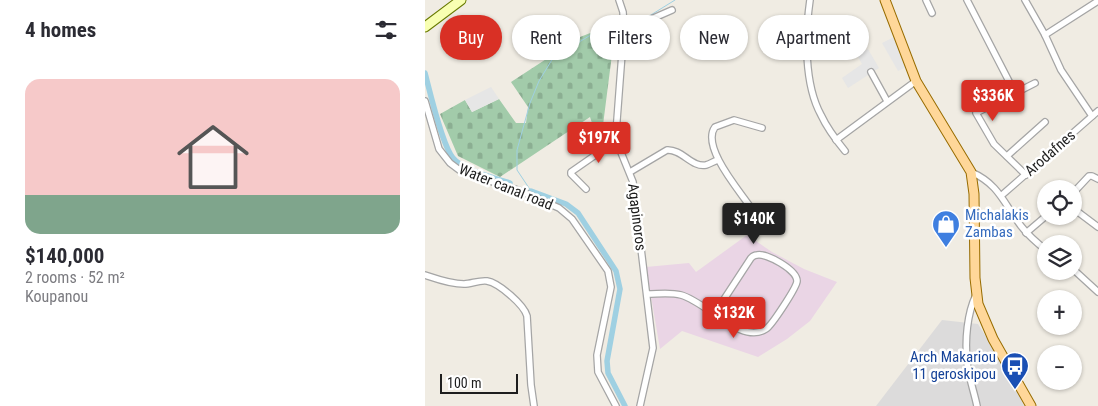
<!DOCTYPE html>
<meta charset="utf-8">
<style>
body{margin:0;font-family:"Roboto Condensed",sans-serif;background:#f2f2f3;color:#2b2b33;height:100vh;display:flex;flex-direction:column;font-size:19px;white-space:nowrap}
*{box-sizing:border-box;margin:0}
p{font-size:16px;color:#7c7c81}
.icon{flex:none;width:28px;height:28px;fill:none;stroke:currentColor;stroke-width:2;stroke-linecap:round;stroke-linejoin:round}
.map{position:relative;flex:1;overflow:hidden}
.panel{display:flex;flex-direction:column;background:#fff;width:425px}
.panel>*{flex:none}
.guide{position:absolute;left:15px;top:15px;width:475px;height:45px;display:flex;gap:10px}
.tools{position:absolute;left:612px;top:180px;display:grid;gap:10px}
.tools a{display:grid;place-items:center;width:45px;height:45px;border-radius:50%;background:#fff;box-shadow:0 1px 4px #0004;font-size:25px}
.scale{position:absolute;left:15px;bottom:12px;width:78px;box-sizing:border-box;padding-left:5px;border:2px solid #1e1e1e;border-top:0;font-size:14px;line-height:18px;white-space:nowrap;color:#1e1e1e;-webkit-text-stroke:4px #fff;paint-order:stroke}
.price{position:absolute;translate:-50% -42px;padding:0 11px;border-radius:5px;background:#d93025;color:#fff;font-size:16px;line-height:32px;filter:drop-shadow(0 1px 2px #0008)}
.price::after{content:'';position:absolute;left:50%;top:30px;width:15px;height:11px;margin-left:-8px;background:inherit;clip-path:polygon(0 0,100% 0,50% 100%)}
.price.current{background:#222;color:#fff}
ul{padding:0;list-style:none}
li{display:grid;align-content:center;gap:10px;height:265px;padding:0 25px}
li+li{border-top:1px solid #e1e1e2}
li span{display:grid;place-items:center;height:155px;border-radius:15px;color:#555}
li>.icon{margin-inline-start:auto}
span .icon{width:90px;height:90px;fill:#fffc;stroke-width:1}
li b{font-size:21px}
h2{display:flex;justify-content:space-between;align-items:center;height:60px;padding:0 25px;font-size:21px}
.pill{padding:0 18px;border-radius:22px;background:#fff;box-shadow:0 1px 4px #0004;font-size:18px;line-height:45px}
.pill.current{background:#d93025;color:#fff}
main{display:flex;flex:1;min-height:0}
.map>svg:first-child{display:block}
.residential{fill:#dcdbdb}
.industrial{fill:#ead5e5}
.cemetery{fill:url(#cemetery-stones)}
.parking{fill:#e6e6e6}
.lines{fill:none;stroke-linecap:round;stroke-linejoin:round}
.stream{stroke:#9fd0e2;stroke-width:1}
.canal{stroke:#9fd0e2;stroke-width:5.5}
.street-casing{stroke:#a5a5a5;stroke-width:8}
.secondary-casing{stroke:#687a00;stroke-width:11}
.primary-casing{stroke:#986c00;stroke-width:11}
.street{stroke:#fff;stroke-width:5.5}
.secondary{stroke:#f8ffb2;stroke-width:9}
.primary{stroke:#ffd799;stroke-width:9}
.labels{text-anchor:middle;stroke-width:5;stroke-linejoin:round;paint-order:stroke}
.street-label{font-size:15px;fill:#1e1e1e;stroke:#fff}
.shop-label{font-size:15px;fill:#366cbe;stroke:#fff;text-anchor:start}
.transit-label{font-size:15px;fill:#164399;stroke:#fff;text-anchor:end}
</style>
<main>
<section class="panel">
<h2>4 homes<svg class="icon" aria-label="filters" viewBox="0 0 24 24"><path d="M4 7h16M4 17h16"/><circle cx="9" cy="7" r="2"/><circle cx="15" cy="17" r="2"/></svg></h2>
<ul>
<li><span style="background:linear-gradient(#f6c9c9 75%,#7fa58c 0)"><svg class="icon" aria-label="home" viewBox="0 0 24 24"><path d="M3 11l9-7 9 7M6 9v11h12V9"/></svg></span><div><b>$140,000</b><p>2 rooms · 52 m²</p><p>Koupanou</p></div></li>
</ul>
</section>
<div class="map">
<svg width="673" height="406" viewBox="0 0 673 406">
<defs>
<pattern id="cemetery-stones" width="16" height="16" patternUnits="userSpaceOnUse" patternTransform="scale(1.25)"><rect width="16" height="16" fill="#a2cbaa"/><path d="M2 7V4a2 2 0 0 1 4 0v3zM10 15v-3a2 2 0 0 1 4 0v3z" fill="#8bae92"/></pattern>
</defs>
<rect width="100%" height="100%" fill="#f0ece3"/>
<path class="residential" d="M 517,320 L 553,324 L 583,372 L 599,406 L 451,406 Z"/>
<path class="industrial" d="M 322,235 L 347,252 L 379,269 L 412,282 L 385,321 L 362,339 L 333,357 L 257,331 L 235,349 L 221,267 L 264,263 L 271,272 Z"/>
<path class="cemetery" d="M 191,23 L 178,125 L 167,123 L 165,117 L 75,177 L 33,156 L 15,114 L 40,100 L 47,112 L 74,99 L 91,123 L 101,123 L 103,107 L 86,82 L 155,37 Z"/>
<g class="parking">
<path d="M 473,35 L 484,66 L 473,71 L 457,43 Z"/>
<path d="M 443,49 L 454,68 L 423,88 L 417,78 L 437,64 L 432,55 Z"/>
<path d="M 66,87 L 74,99 L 47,112 L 40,100 Z"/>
</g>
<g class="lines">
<g class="stream">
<path d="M 212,20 L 221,18 L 250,0"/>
<path d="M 106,191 L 92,170 L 92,150 L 105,103 L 114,81 L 128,58 L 164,36 L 184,27"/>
</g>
<g class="canal">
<path d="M 0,73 C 5,92 17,145 28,158 C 37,170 70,178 85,183"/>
<path d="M 106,191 L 141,204 L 153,213 L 191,271 L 195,289 L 182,361 L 183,373 L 200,406"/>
</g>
<g class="street-casing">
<g id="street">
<path d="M 194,0 L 198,12 L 199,27 L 191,133 L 195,150 L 208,182 L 228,348 L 215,406"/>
<path d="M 385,0 C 380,35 379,84 396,115 C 402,128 411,140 420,151"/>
<path d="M 501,0 L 507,13"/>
<path d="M 542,0 L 590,93"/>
<path d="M 600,0 L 620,35 L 636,70 L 667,116"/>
<path d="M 199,27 L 215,24 L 247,10"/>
<path d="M 620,35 L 673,1"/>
<path d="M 446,72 L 462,101"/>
<path d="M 0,101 L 14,149 L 25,163 L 37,172 L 93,190 L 134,208 L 147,219 L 183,271 L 186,287 L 172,355 L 173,372 L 191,406"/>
<path d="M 411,140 L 491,81"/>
<path d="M 582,156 L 620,122"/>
<path d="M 205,172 L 242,150 C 257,149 267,168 281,165 C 285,164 289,161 293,160"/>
<path d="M 546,172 C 574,184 579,204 596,226 C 603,235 612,243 621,250"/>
<path d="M 601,175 L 569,144 L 551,113 L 610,83"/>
<path d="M 161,189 L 146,174 L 146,172 L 192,140"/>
<path d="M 649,192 L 664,176 L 667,176 L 673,179"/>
<path d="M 577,195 L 673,111"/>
<path d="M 324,205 C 313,189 276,146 290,127 L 309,120 L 337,128"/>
<path d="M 649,209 L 673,227"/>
<path d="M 601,233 L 621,216"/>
<path d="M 649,270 L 673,292"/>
<path d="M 0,275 C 12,279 25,284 39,284 C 46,284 54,280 62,281 C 74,283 99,305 102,316 L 106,385 L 109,406"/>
<path d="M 222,294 C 233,294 245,292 256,295 C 282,302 316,345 341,329 C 347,325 372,287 372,281 C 372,270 342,253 332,255 C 329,255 328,256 326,258 L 290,313"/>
<path d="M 551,295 C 542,314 540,340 542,360 C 543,376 549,391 552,406"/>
</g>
</g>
<g class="secondary-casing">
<path id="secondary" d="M 0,27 L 36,0"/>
</g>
<g class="primary-casing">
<path id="primary" d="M 460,0 L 491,81 L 546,172 L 549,194 L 550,278 L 553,304 L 568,339 L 606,406"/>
</g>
<use href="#street" class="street"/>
<use href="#secondary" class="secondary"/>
<use href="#primary" class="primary"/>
</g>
<defs>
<g id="shop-pin" transform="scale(1.4375)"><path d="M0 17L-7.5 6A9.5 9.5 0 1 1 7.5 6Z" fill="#3f7fe0" stroke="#fff"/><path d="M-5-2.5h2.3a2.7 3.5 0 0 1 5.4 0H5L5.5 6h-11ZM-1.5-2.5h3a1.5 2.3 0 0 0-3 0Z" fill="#fff"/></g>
<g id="bus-pin" transform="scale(1.4375)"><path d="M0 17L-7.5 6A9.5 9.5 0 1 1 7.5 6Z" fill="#1a4fb4" stroke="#fff"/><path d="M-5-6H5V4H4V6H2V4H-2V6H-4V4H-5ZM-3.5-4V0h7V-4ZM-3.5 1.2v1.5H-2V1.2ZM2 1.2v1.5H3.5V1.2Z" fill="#fff"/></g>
</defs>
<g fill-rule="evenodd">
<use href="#shop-pin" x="521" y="224"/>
<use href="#bus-pin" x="590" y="366"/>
</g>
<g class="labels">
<g class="street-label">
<text transform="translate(625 153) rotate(-41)" y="5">Arodafnes</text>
<text transform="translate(81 187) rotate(22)" y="5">Water canal road</text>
<text transform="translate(212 217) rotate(83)" y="5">Agapinoros</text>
</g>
<g class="shop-label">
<text x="540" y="220">Michalakis<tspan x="540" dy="17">Zambas</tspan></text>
</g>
<g class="transit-label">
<text x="571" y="362">Arch Makariou<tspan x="571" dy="17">11 geroskipou</tspan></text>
</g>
</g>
</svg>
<div class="tools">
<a><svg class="icon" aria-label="locate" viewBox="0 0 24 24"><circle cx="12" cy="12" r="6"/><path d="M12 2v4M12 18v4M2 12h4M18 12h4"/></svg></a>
<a><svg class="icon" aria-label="layers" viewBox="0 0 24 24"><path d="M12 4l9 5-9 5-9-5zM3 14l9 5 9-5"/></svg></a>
<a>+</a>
<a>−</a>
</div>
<div class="scale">100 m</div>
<b class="price" style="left:568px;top:122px">$336K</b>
<b class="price" style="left:174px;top:164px">$197K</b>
<b class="price current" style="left:329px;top:245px">$140K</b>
<b class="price" style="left:309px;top:339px">$132K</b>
<div class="guide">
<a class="pill current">Buy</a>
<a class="pill">Rent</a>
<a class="pill">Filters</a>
<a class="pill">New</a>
<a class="pill">Apartment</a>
</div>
</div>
</main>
